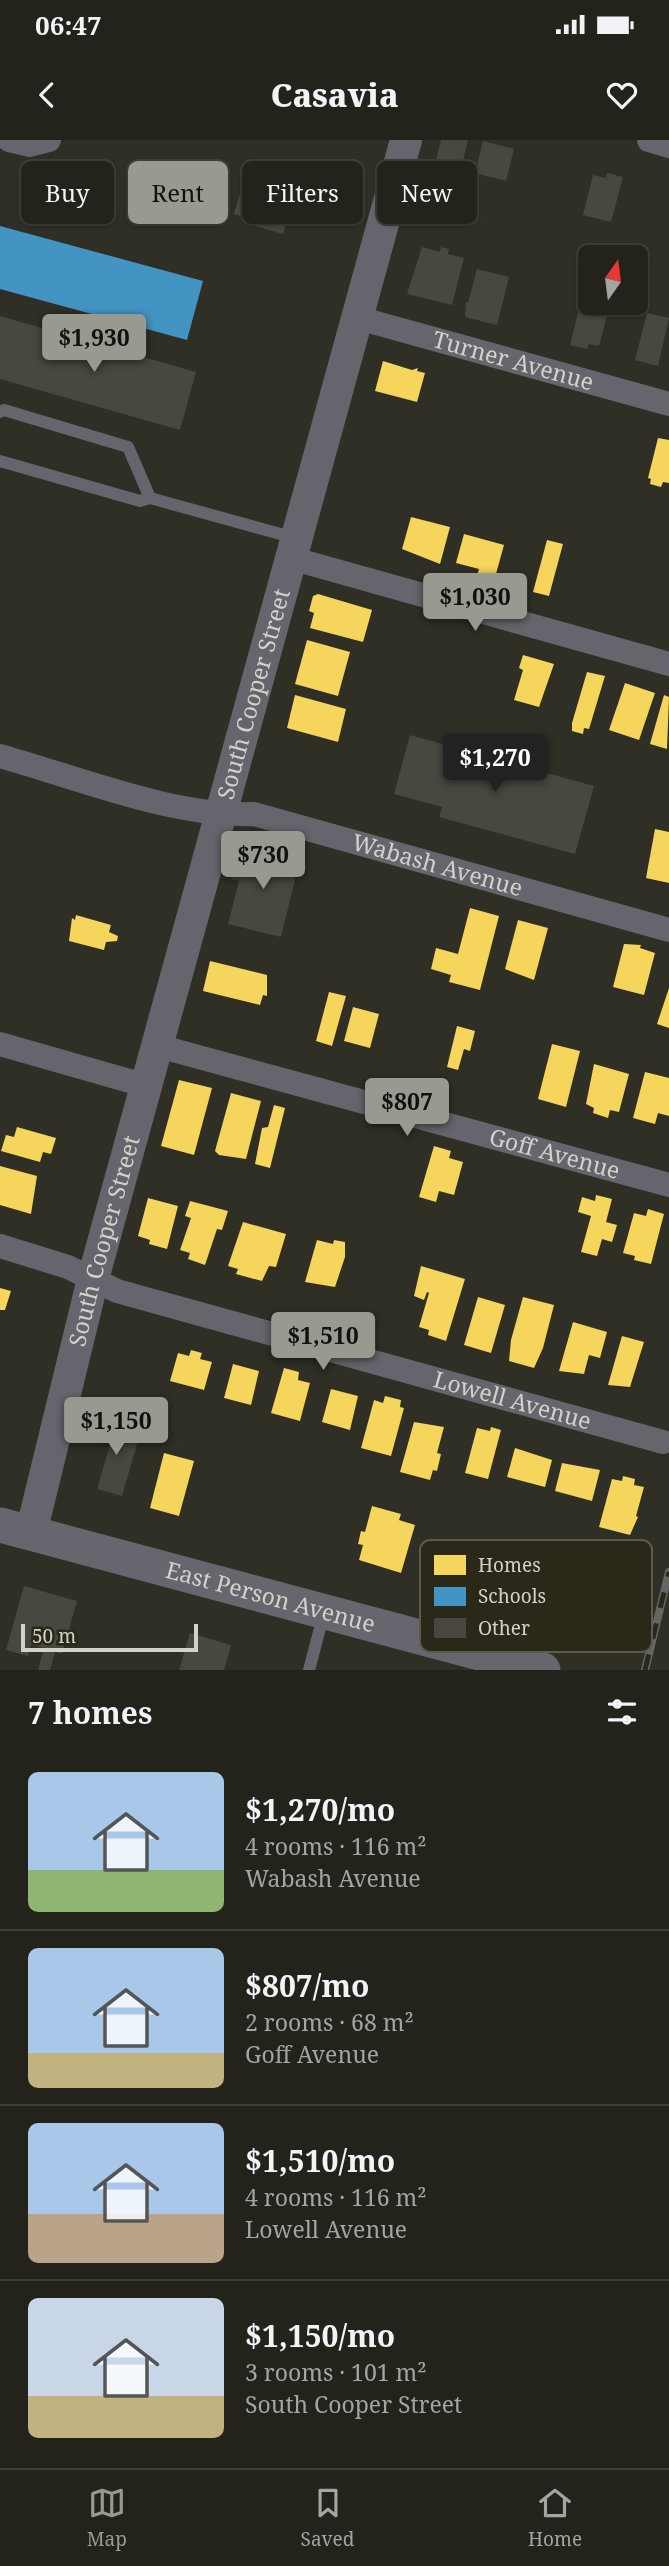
<!DOCTYPE html>
<meta charset="utf-8">
<style>
body{margin:0;font-family:"Noto Serif",serif;background:#2b2b25;color:#f1f3f6;height:100vh;display:flex;flex-direction:column;font-size:26px;white-space:nowrap}
*{box-sizing:border-box;margin:0}
p{font-size:23px;color:#a3a4a3}
.icon{flex:none;width:38px;height:38px;fill:none;stroke:currentColor;stroke-width:2;stroke-linecap:round;stroke-linejoin:round}
.map{position:relative;height:1530px;overflow:hidden}
.details{display:flex;flex-direction:column;background:#23231c;flex:1}
.details>*{flex:none}
.top-card{position:absolute;left:21px;top:21px;width:628px;height:63px;display:flex;gap:14px}
.needle{width:46px;rotate:14deg}
.tools{position:absolute;left:578px;top:105px;display:grid;gap:14px}
.tools a{display:grid;place-items:center;width:70px;height:70px;border-radius:10px;background:#23231c;box-shadow:0 2px 5px #0004,0 0 0 2px #40403b;font-size:35px}
.scale{position:absolute;left:21px;bottom:18px;width:177px;box-sizing:border-box;padding-left:7px;border:4px solid #d2d3c8;border-top:0;font-size:19px;line-height:24px;white-space:nowrap;color:#d2d3c8;-webkit-text-stroke:5px #2a2919;paint-order:stroke}
.price{position:absolute;translate:-50% -60px;padding:0 16px;border-radius:7px;background:#999a8f;color:#111;font-size:23px;line-height:46px;filter:drop-shadow(0 2px 4px #0008)}
.price::after{content:'';position:absolute;left:50%;top:42px;width:21px;height:16px;margin-left:-10px;background:inherit;clip-path:polygon(0 0,100% 0,50% 100%)}
.price.active{background:#222;color:#fff}
ul{padding:0;list-style:none}
li{display:flex;align-items:center;gap:21px;height:175px;padding:0 28px}
li+li{border-top:2px solid #40403b}
li span{display:grid;place-items:center;flex:none;width:196px;height:140px;border-radius:10px;color:#555}
li>.icon{margin-inline-start:auto}
span .icon{width:84px;height:84px;fill:#fffc;stroke-width:1}
li b{font-size:30px}
h2{display:flex;justify-content:space-between;align-items:center;height:84px;padding:0 28px;font-size:30px}
.pill{padding:0 24px;border-radius:10px;background:#23231c;box-shadow:0 2px 5px #0004,0 0 0 2px #40403b;font-size:24px;line-height:63px}
.pill.active{background:#999a8f;color:#111}
.status{display:flex;justify-content:space-between;align-items:center;height:49px;padding:0 35px;background:#23231c;direction:ltr}
.status svg{height:19px;fill:currentColor}
header{display:flex;justify-content:space-between;align-items:center;height:91px;padding:0 28px;background:#23231c;font-size:32px;font-weight:800}
.tabs{display:flex;justify-content:space-around;align-items:center;height:98px;border-top:2px solid #40403b;background:#23231c;font-size:19px;color:#a3a4a3}
.tabs a{display:grid;justify-items:center;gap:4px}
.tabs .active{color:#999a8f}
.map>svg:first-child{display:block}
.homes{fill:#f6d55c}
.schools{fill:#4393c3}
.building{fill:#484840}
.lines{fill:none;stroke-linecap:round;stroke-linejoin:round}
.service{stroke:#65656d;stroke-width:12}
.minor{stroke:#65656d;stroke-width:24}
.tertiary{stroke:#65656d;stroke-width:32}
.secondary{stroke:#67666e;stroke-width:35}
.rail-casing{stroke:#656565;stroke-width:8}
.rail{stroke:#2a2919;stroke-width:5;stroke-dasharray:16;stroke-linecap:butt}
.labels{text-anchor:middle;stroke-width:7;stroke-linejoin:round;paint-order:stroke}
.street-label{font-size:23px;fill:#d2d3c8;stroke:#2a2919}
.key{fill:#2a2919;stroke:#5c5c4e;stroke-width:2}
.key-label{font-size:19px;fill:#d2d3c8}
</style>
<div class="status"><b>06:47</b><svg viewBox="0 0 49 12"><path d="M0 12V9h3v3zM5 12V6h3v6zM10 12V3h3v9zM15 12V0h3v12zM26 1h20v11H26zM47 4h2v5h-2z"/></svg></div>
<header><svg class="icon" aria-label="back" viewBox="0 0 24 24"><path d="M15 5l-7 7 7 7"/></svg>Casavia<svg class="icon" aria-label="heart" viewBox="0 0 24 24"><path d="M12 20l-8-8c-3-5 5-10 8-4 3-6 11-1 8 4z"/></svg></header>
<div class="map">
<svg width="669" height="1530" viewBox="0 0 669 1530">
<rect width="100%" height="100%" fill="#2f2f26"/>
<g class="homes">
<path d="M 383,221 L 412,230 L 418,228 L 417,231 L 425,233 L 417,262 L 375,251 Z"/>
<path d="M 658,298 L 669,300 L 669,343 L 663,342 L 661,347 L 650,344 L 651,339 L 648,338 Z"/>
<path d="M 411,377 L 450,387 L 440,424 L 402,409 Z"/>
<path d="M 464,394 L 504,405 L 494,441 L 477,436 L 479,429 L 456,423 Z"/>
<path d="M 547,400 L 563,404 L 549,456 L 533,452 Z"/>
<path d="M 318,454 L 372,470 L 363,502 L 310,488 L 314,473 L 309,471 L 313,456 Z"/>
<path d="M 307,500 L 350,512 L 338,556 L 295,544 Z"/>
<path d="M 523,515 L 554,524 L 539,567 L 514,560 L 523,530 L 519,528 Z"/>
<path d="M 587,532 L 605,536 L 589,589 L 584,588 L 583,594 L 572,591 L 572,583 Z"/>
<path d="M 625,543 L 655,553 L 639,600 L 609,590 Z"/>
<path d="M 295,555 L 346,569 L 338,602 L 287,588 Z"/>
<path d="M 664,555 L 669,557 L 667,609 L 650,604 Z"/>
<path d="M 655,689 L 669,692 L 669,743 L 646,738 Z"/>
<path d="M 470,768 L 499,776 L 480,850 L 449,842 L 451,835 L 431,829 L 436,808 L 458,814 Z"/>
<path d="M 76,775 L 111,785 L 109,792 L 118,796 L 117,801 L 106,802 L 104,810 L 69,801 L 72,778 L 75,780 Z"/>
<path d="M 518,780 L 548,788 L 534,840 L 505,829 Z"/>
<path d="M 624,804 L 641,805 L 640,808 L 655,813 L 644,855 L 613,847 Z"/>
<path d="M 210,821 L 267,835 L 267,856 L 263,855 L 260,865 L 203,851 Z"/>
<path d="M 669,848 L 669,888 L 657,884 Z"/>
<path d="M 329,852 L 346,856 L 332,906 L 316,901 Z"/>
<path d="M 353,867 L 379,874 L 370,908 L 344,901 Z"/>
<path d="M 457,886 L 475,891 L 470,911 L 464,909 L 458,930 L 447,927 Z"/>
<path d="M 552,904 L 580,911 L 566,967 L 538,959 Z"/>
<path d="M 594,924 L 629,934 L 619,972 L 610,970 L 608,978 L 593,973 L 594,968 L 586,964 Z"/>
<path d="M 645,932 L 669,938 L 669,976 L 658,973 L 655,984 L 633,978 Z"/>
<path d="M 179,940 L 212,948 L 194,1015 L 161,1006 Z"/>
<path d="M 231,953 L 261,961 L 246,1019 L 219,1015 L 215,1011 Z"/>
<path d="M 274,965 L 285,968 L 270,1028 L 255,1024 L 262,988 L 268,987 Z"/>
<path d="M 17,987 L 56,998 L 51,1014 L 43,1012 L 40,1022 L 1,1011 L 6,995 L 14,997 Z"/>
<path d="M 434,1006 L 451,1011 L 449,1018 L 463,1022 L 454,1055 L 439,1051 L 436,1062 L 419,1057 Z"/>
<path d="M 0,1026 L 37,1036 L 31,1074 L 0,1065 Z"/>
<path d="M 596,1055 L 612,1059 L 606,1082 L 617,1085 L 612,1102 L 602,1099 L 597,1116 L 581,1112 L 591,1076 L 578,1072 L 582,1057 L 595,1061 Z"/>
<path d="M 148,1058 L 178,1066 L 167,1109 L 149,1104 L 150,1100 L 138,1096 Z"/>
<path d="M 190,1061 L 228,1071 L 222,1090 L 217,1089 L 205,1125 L 188,1119 L 190,1113 L 180,1110 L 191,1078 L 185,1076 Z"/>
<path d="M 648,1069 L 664,1074 L 651,1124 L 634,1120 L 635,1116 L 623,1113 L 634,1073 L 646,1076 Z"/>
<path d="M 243,1082 L 286,1094 L 276,1127 L 269,1126 L 262,1141 L 236,1134 L 238,1129 L 228,1126 Z"/>
<path d="M 317,1100 L 333,1104 L 334,1100 L 345,1102 L 345,1117 L 335,1147 L 305,1142 Z"/>
<path d="M 421,1126 L 465,1139 L 446,1201 L 428,1195 L 429,1190 L 419,1187 L 429,1153 L 427,1152 L 424,1160 L 414,1156 Z"/>
<path d="M 0,1148 L 11,1151 L 5,1170 L 0,1170 Z"/>
<path d="M 478,1157 L 505,1165 L 491,1213 L 464,1205 Z"/>
<path d="M 523,1157 L 554,1165 L 543,1208 L 534,1228 L 509,1221 L 511,1200 Z"/>
<path d="M 573,1182 L 607,1192 L 600,1218 L 589,1215 L 584,1234 L 559,1231 Z"/>
<path d="M 622,1196 L 644,1202 L 630,1247 L 608,1245 Z"/>
<path d="M 191,1210 L 202,1213 L 200,1219 L 212,1222 L 204,1250 L 170,1241 L 178,1213 L 189,1216 Z"/>
<path d="M 233,1224 L 259,1231 L 251,1265 L 224,1258 Z"/>
<path d="M 284,1228 L 299,1232 L 298,1240 L 310,1243 L 300,1281 L 271,1273 Z"/>
<path d="M 331,1249 L 358,1256 L 350,1290 L 322,1282 Z"/>
<path d="M 385,1256 L 401,1260 L 400,1267 L 404,1268 L 391,1316 L 361,1308 L 374,1260 L 383,1263 Z"/>
<path d="M 414,1282 L 444,1287 L 437,1313 L 441,1314 L 437,1331 L 433,1330 L 430,1340 L 400,1332 Z"/>
<path d="M 491,1287 L 501,1290 L 488,1339 L 465,1333 L 477,1288 L 490,1291 Z"/>
<path d="M 515,1308 L 552,1320 L 545,1347 L 507,1337 Z"/>
<path d="M 164,1313 L 194,1321 L 179,1376 L 150,1368 Z"/>
<path d="M 562,1323 L 600,1330 L 592,1361 L 555,1351 Z"/>
<path d="M 623,1336 L 635,1339 L 634,1345 L 644,1347 L 636,1376 L 638,1377 L 630,1395 L 599,1387 L 612,1339 L 622,1341 Z"/>
<path d="M 372,1366 L 401,1374 L 399,1380 L 415,1385 L 401,1433 L 359,1420 L 363,1405 L 358,1404 L 361,1391 L 365,1392 Z"/>
<path d="M 497,1400 L 527,1408 L 518,1444 L 522,1445 L 520,1454 L 516,1453 L 508,1471 L 482,1465 Z"/>
</g>
<path class="schools" d="M 0,86 L 203,141 L 187,200 L 0,149 Z"/>
<g class="building">
<path d="M 441,0 L 468,0 L 456,50 L 430,43 Z"/>
<path d="M 483,1 L 514,9 L 506,41 L 475,33 Z"/>
<path d="M 607,33 L 623,37 L 611,82 L 583,75 L 593,35 L 606,38 Z"/>
<path d="M 243,43 L 293,58 L 283,94 L 248,84 L 250,79 L 234,74 Z"/>
<path d="M 422,107 L 440,112 L 441,107 L 449,109 L 448,114 L 464,118 L 452,165 L 407,154 Z"/>
<path d="M 477,129 L 509,137 L 497,185 L 465,177 L 466,162 L 468,163 Z"/>
<path d="M 581,161 L 609,168 L 599,206 L 589,204 L 587,209 L 570,205 Z"/>
<path d="M 647,173 L 669,178 L 658,226 L 635,220 Z"/>
<path d="M 0,176 L 196,232 L 180,290 L 0,239 Z"/>
<path d="M 410,595 L 594,646 L 575,714 L 439,677 L 442,667 L 394,654 Z"/>
<path d="M 248,709 L 287,719 L 288,716 L 300,719 L 281,797 L 228,784 L 239,741 L 231,739 L 239,710 L 247,712 Z"/>
<path d="M 97,1282 L 140,1294 L 122,1356 L 97,1349 L 111,1301 L 93,1296 Z"/>
<path d="M 24,1446 L 77,1461 L 62,1514 L 55,1512 L 50,1530 L 38,1530 L 44,1508 L 31,1505 L 28,1516 L 6,1510 Z"/>
<path d="M 190,1493 L 231,1505 L 224,1530 L 179,1530 Z"/>
</g>
<g class="lines">
<g class="service">
<path d="M 0,272 L 4,270 L 128,307 L 150,358"/>
<path d="M 0,321 L 140,361 L 150,358 L 295,398"/>
<path d="M 309,1530 L 324,1473"/>
</g>
<g class="minor">
<path d="M 9,0 L 30,5 L 49,0"/>
<path d="M 649,0 L 669,6"/>
<path id="s1" d="M 358,178 L 669,264"/>
<path d="M 294,419 L 669,524"/>
<path id="s2" d="M 0,616 C 79,638 173,677 254,674 L 669,790"/>
<path d="M 0,904 L 147,946"/>
<path id="s3" d="M 158,906 L 669,1045"/>
<path id="s4" d="M 0,1106 L 68,1127 L 117,1151 L 663,1302"/>
</g>
<path class="tertiary" id="s5" d="M 31,1393 L 93,1139 L 406,0"/>
<path class="secondary" id="s6" d="M 0,1385 L 543,1530"/>
<g class="rail-casing">
<path id="rail" d="M 645,1530 L 669,1432"/>
</g>
<use href="#rail" class="rail"/>
</g>
<g class="labels">
<g class="street-label">
<text dy="8" stroke="none"><textPath href="#s1" startOffset="161">Turner Avenue</textPath></text>
<text dy="8" stroke="none"><textPath href="#s5" startOffset="868">South Cooper Street</textPath></text>
<text dy="8" stroke="none"><textPath href="#s2" startOffset="452">Wabash Avenue</textPath></text>
<text dy="8" stroke="none"><textPath href="#s3" startOffset="411">Goff Avenue</textPath></text>
<text dy="8" stroke="none"><textPath href="#s5" startOffset="301">South Cooper Street</textPath></text>
<text dy="8" stroke="none"><textPath href="#s4" startOffset="536">Lowell Avenue</textPath></text>
<text dy="8" stroke="none"><textPath href="#s6" startOffset="280">East Person Avenue</textPath></text>
</g>
</g>
<rect x="420" y="1400" width="232" height="112" rx="10" class="key"/>
<rect x="434" y="1415" width="32" height="20" fill="#f6d55c"/>
<rect x="434" y="1447" width="32" height="19" fill="#4393c3"/>
<rect x="434" y="1478" width="32" height="20" fill="#484840"/>
<g class="key-label">
<text x="478" y="1432">Homes</text>
<text x="478" y="1463">Schools</text>
<text x="478" y="1495">Other</text>
</g>
</svg>
<div class="tools">
<a><svg class="needle" viewBox="-14 -14 28 28"><path d="M0-13l5 13h-10z" fill="#e53935"/><path d="M0 13l5-13h-10z" fill="#a3a4a3"/></svg></a>
</div>
<div class="scale">50 m</div>
<b class="price" style="left:94px;top:234px">$1,930</b>
<b class="price" style="left:475px;top:493px">$1,030</b>
<b class="price active" style="left:495px;top:654px">$1,270</b>
<b class="price" style="left:263px;top:751px">$730</b>
<b class="price" style="left:407px;top:998px">$807</b>
<b class="price" style="left:323px;top:1232px">$1,510</b>
<b class="price" style="left:116px;top:1317px">$1,150</b>
<div class="top-card">
<a class="pill">Buy</a>
<a class="pill active">Rent</a>
<a class="pill">Filters</a>
<a class="pill">New</a>
</div>
</div>
<section class="details">
<h2>7 homes<svg class="icon" aria-label="filters" viewBox="0 0 24 24"><path d="M4 7h16M4 17h16"/><circle cx="9" cy="7" r="2"/><circle cx="15" cy="17" r="2"/></svg></h2>
<ul>
<li><span style="background:linear-gradient(#a9c7e8 70%,#8fb573 0)"><svg class="icon" aria-label="home" viewBox="0 0 24 24"><path d="M3 11l9-7 9 7M6 9v11h12V9"/></svg></span><div><b>$1,270/mo</b><p>4 rooms · 116 m²</p><p>Wabash Avenue</p></div></li>
<li><span style="background:linear-gradient(#a9c7e8 75%,#c2b280 0)"><svg class="icon" aria-label="home" viewBox="0 0 24 24"><path d="M3 11l9-7 9 7M6 9v11h12V9"/></svg></span><div><b>$807/mo</b><p>2 rooms · 68 m²</p><p>Goff Avenue</p></div></li>
<li><span style="background:linear-gradient(#a9c7e8 65%,#b9a48a 0)"><svg class="icon" aria-label="home" viewBox="0 0 24 24"><path d="M3 11l9-7 9 7M6 9v11h12V9"/></svg></span><div><b>$1,510/mo</b><p>4 rooms · 116 m²</p><p>Lowell Avenue</p></div></li>
<li><span style="background:linear-gradient(#c9d6e8 70%,#c2b280 0)"><svg class="icon" aria-label="home" viewBox="0 0 24 24"><path d="M3 11l9-7 9 7M6 9v11h12V9"/></svg></span><div><b>$1,150/mo</b><p>3 rooms · 101 m²</p><p>South Cooper Street</p></div></li>
</ul>
</section>
<nav class="tabs">
<a class="active"><svg class="icon" aria-label="map" viewBox="0 0 24 24"><path d="M3 6l6-2 6 2 6-2v14l-6 2-6-2-6 2zM9 4v14M15 6v14"/></svg>Map</a>
<a><svg class="icon" aria-label="saved" viewBox="0 0 24 24"><path d="M7 4h10v16l-5-4-5 4z"/></svg>Saved</a>
<a><svg class="icon" aria-label="home" viewBox="0 0 24 24"><path d="M3 11l9-7 9 7M6 9v11h12V9"/></svg>Home</a>
</nav>
